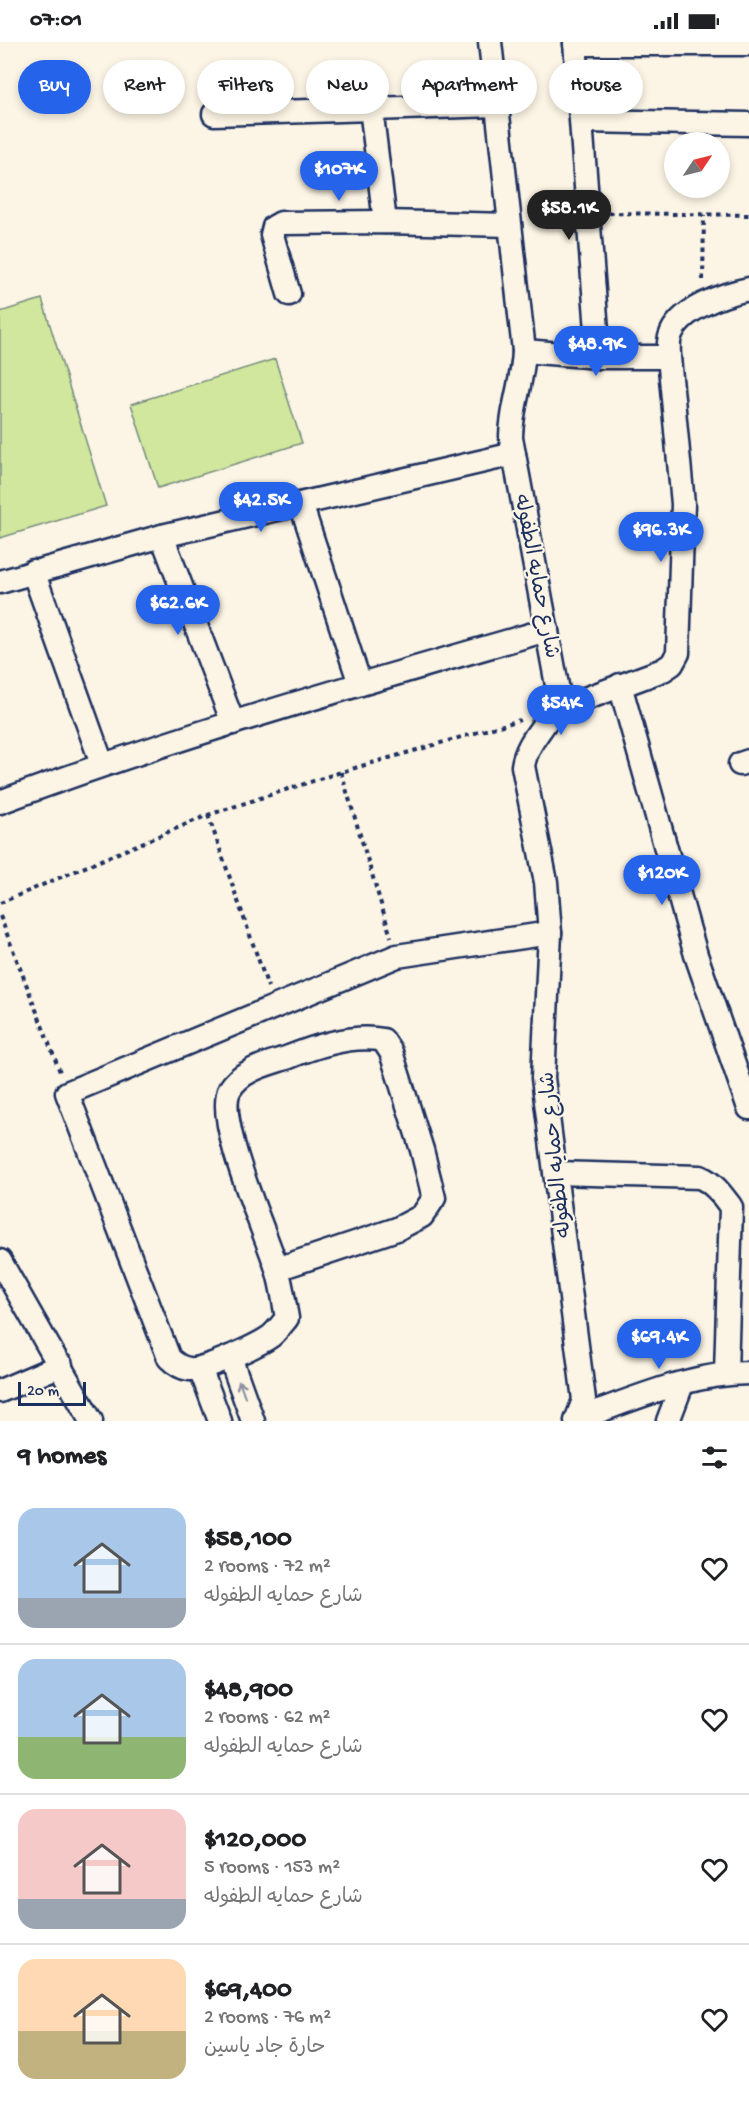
<!DOCTYPE html>
<meta charset="utf-8">
<style>
body{margin:0;font-family:"Gochi Hand","Playpen Sans Arabic",sans-serif;background:#f6f6f6;color:#202124;height:100vh;display:flex;flex-direction:column;font-size:22px;white-space:nowrap}
*{box-sizing:border-box;margin:0}
p{font-size:20px;color:#757577}
.icon{flex:none;width:33px;height:33px;fill:none;stroke:currentColor;stroke-width:2;stroke-linecap:round;stroke-linejoin:round}
.map{position:relative;height:1379px;overflow:hidden}
.sheet{display:flex;flex-direction:column;background:#fff;flex:1}
.sheet>*{flex:none}
.hud{position:absolute;left:18px;top:18px;width:714px;height:54px;display:flex;gap:12px}
.needle{width:39px;rotate:55deg}
.buttons{position:absolute;left:664px;top:90px;display:grid;gap:12px}
.buttons a{display:grid;place-items:center;width:66px;height:66px;border-radius:50%;background:#fff;box-shadow:0 3px 9px #0003;font-size:30px}
.scale{position:absolute;left:18px;bottom:15px;width:68px;box-sizing:border-box;padding-left:6px;border:3px solid #1b2f5e;border-top:0;font-size:16px;line-height:21px;white-space:nowrap;color:#1b2f5e;-webkit-text-stroke:4px #fcf5e5;paint-order:stroke}
.price{position:absolute;translate:-50% -51px;padding:0 14px;border-radius:21px;background:#2563eb;color:#fff;font-size:20px;line-height:39px;filter:drop-shadow(0 2px 3px #0008)}
.price::after{content:'';position:absolute;left:50%;top:36px;width:18px;height:14px;margin-left:-9px;background:inherit;clip-path:polygon(0 0,100% 0,50% 100%)}
.price.active{background:#222;color:#fff}
ul{padding:0;list-style:none}
li{display:flex;align-items:center;gap:18px;height:150px;padding:0 18px}
li+li{border-top:2px solid #e0e0e0}
li span{display:grid;place-items:center;flex:none;width:168px;height:120px;border-radius:18px;color:#555}
li>.icon{margin-inline-start:auto}
span .icon{width:72px;height:72px;fill:#fffc;stroke-width:1}
li b{font-size:26px}
h2{display:flex;justify-content:space-between;align-items:center;height:72px;padding:0 18px;font-size:26px}
.chip{padding:0 21px;border-radius:27px;background:#fff;box-shadow:0 3px 9px #0003;font-size:21px;line-height:54px}
.chip.active{background:#2563eb;color:#fff}
.status{display:flex;justify-content:space-between;align-items:center;height:42px;padding:0 30px;background:#fff;direction:ltr}
.status svg{height:16px;fill:currentColor}
.map>svg:first-child{display:block}
.green{fill:#d0e79d;stroke:#768b7e;stroke-width:1.5}
.lines{fill:none;stroke-linecap:round;stroke-linejoin:round}
.minor-casing{stroke:#1b2f5e;stroke-width:27}
.path{stroke:#1b2f5e;stroke-width:4;stroke-dasharray:4.5 4.5;stroke-linecap:butt}
.minor{stroke:#fcf5e5;stroke-width:22}
.oneway{stroke:#8c92a2}
.labels{text-anchor:middle;stroke-width:4.5;stroke-linejoin:round;paint-order:stroke}
.street-label{font-size:21px;fill:#1b2f5e;stroke:#fcf5e5}
</style>
<div class="status"><b>07:01</b><svg viewBox="0 0 49 12"><path d="M0 12V9h3v3zM5 12V6h3v6zM10 12V3h3v9zM15 12V0h3v12zM26 1h20v11H26zM47 4h2v5h-2z"/></svg></div>
<div class="map">
<svg width="749" height="1379" viewBox="0 0 749 1379">
<rect width="100%" height="100%" fill="#fcf5e5"/>
<filter id="ink" filterUnits="userSpaceOnUse"><feTurbulence type="fractalNoise" baseFrequency=".0167" numOctaves="2"/><feDisplacementMap in="SourceGraphic" scale="12" xChannelSelector="R" yChannelSelector="G"/><feConvolveMatrix kernelMatrix="1 2 1 2 8 2 1 2 1" color-interpolation-filters="sRGB"/></filter>
<g filter="url(#ink)">
<g class="green">
<path d="M 42,257 L 106,464 L 0,496 L 0,270 Z"/>
<path d="M 275,317 L 302,401 L 158,446 L 131,362 Z"/>
</g>
<g class="lines">
<g class="minor-casing">
<g id="minor">
<path d="M 490,0 L 524,309 C 523,339 511,366 511,396 L 559,654 C 551,681 527,696 523,724 L 546,840 L 550,891 L 543,1036 L 584,1358 L 576,1379"/>
<path d="M 575,0 L 599,315"/>
<path d="M 575,2 L 749,2"/>
<path d="M 371,66 L 385,180"/>
<path d="M 214,72 L 497,63"/>
<path d="M 582,79 L 749,82"/>
<path d="M 289,252 L 272,193 L 274,185 L 281,181 L 385,180 L 510,183"/>
<path d="M 524,309 L 599,315 L 669,315"/>
<path d="M 301,462 L 360,642"/>
<path d="M 162,494 L 233,681"/>
<path d="M 33,529 L 102,722"/>
<path d="M 0,540 L 162,494 L 514,412"/>
<path d="M 620,643 L 696,913 L 749,1066"/>
<path d="M 555,668 L 663,628 L 672,622 L 678,611 L 683,462 L 669,315 C 669,309 668,301 670,295 C 678,267 724,252 749,247"/>
<path d="M 740,722 L 749,719"/>
<path d="M 0,760 C 179,693 363,641 547,588"/>
<path d="M 555,1131 L 700,1135 C 714,1141 722,1153 731,1165 L 726,1331"/>
<path d="M 0,1219 L 91,1379"/>
<path d="M 277,1227 L 397,1187 L 422,1174 L 434,1156 L 422,1108 L 391,1010 L 383,998 C 354,992 316,1004 289,1015 C 269,1022 242,1027 230,1047 C 213,1076 267,1193 277,1227 C 282,1243 284,1260 287,1276 C 282,1282 277,1289 271,1294 C 259,1303 203,1329 189,1327 C 181,1326 174,1321 169,1316 L 67,1051 L 397,914 L 550,891"/>
<path d="M 230,1315 L 253,1379"/>
<path d="M 200,1326 L 220,1379"/>
<path d="M 0,1349 L 61,1323"/>
<path d="M 577,1377 C 632,1358 690,1331 749,1331"/>
<path d="M 668,1379 L 682,1342"/>
</g>
</g>
<g class="path">
<path d="M 609,171 L 749,173"/>
<path d="M 703,238 L 704,173"/>
<path d="M 341,730 L 391,895"/>
<path d="M 208,773 L 268,945"/>
<path d="M 0,861 L 208,773 L 341,730 L 520,678"/>
<path d="M 0,874 L 60,1030"/>
</g>
<use href="#minor" class="minor"/>
</g>
<defs><path id="oneway-shaft" d="M-6 0H5M1.5-3L5.5 0L1.5 3" fill="none" stroke-width="1.6" stroke-linecap="round" stroke-linejoin="round" transform="scale(1.5)"/></defs>
<use class="oneway" href="#oneway-shaft" transform="translate(242 1347) rotate(-110)"/>
</g>
<g class="labels">
<g class="street-label">
<text transform="translate(538 534) rotate(79)" y="7">شارع حمايه الطفوله</text>
<text transform="translate(554 1113) rotate(-96)" y="7">شارع حمايه الطفوله</text>
</g>
</g>
</svg>
<div class="buttons">
<a><svg class="needle" viewBox="-14 -14 28 28"><path d="M0-13l5 13h-10z" fill="#e53935"/><path d="M0 13l5-13h-10z" fill="#757577"/></svg></a>
</div>
<div class="scale">20 m</div>
<b class="price" style="left:339px;top:160px">$107K</b>
<b class="price active" style="left:569px;top:199px">$58.1K</b>
<b class="price" style="left:596px;top:335px">$48.9K</b>
<b class="price" style="left:261px;top:491px">$42.5K</b>
<b class="price" style="left:661px;top:521px">$96.3K</b>
<b class="price" style="left:178px;top:594px">$62.6K</b>
<b class="price" style="left:561px;top:694px">$54K</b>
<b class="price" style="left:662px;top:864px">$120K</b>
<b class="price" style="left:659px;top:1328px">$69.4K</b>
<div class="hud">
<a class="chip active">Buy</a>
<a class="chip">Rent</a>
<a class="chip">Filters</a>
<a class="chip">New</a>
<a class="chip">Apartment</a>
<a class="chip">House</a>
</div>
</div>
<section class="sheet">
<h2>9 homes<svg class="icon" aria-label="filters" viewBox="0 0 24 24"><path d="M4 7h16M4 17h16"/><circle cx="9" cy="7" r="2"/><circle cx="15" cy="17" r="2"/></svg></h2>
<ul>
<li><span style="background:linear-gradient(#a9c7e8 75%,#9aa5b1 0)"><svg class="icon" aria-label="home" viewBox="0 0 24 24"><path d="M3 11l9-7 9 7M6 9v11h12V9"/></svg></span><div><b>$58,100</b><p>2 rooms · 72 m²</p><p>شارع حمايه الطفوله</p></div><svg class="icon" aria-label="heart" viewBox="0 0 24 24"><path d="M12 20l-8-8c-3-5 5-10 8-4 3-6 11-1 8 4z"/></svg></li>
<li><span style="background:linear-gradient(#a9c7e8 65%,#8fb573 0)"><svg class="icon" aria-label="home" viewBox="0 0 24 24"><path d="M3 11l9-7 9 7M6 9v11h12V9"/></svg></span><div><b>$48,900</b><p>2 rooms · 62 m²</p><p>شارع حمايه الطفوله</p></div><svg class="icon" aria-label="heart" viewBox="0 0 24 24"><path d="M12 20l-8-8c-3-5 5-10 8-4 3-6 11-1 8 4z"/></svg></li>
<li><span style="background:linear-gradient(#f6c9c9 75%,#9aa5b1 0)"><svg class="icon" aria-label="home" viewBox="0 0 24 24"><path d="M3 11l9-7 9 7M6 9v11h12V9"/></svg></span><div><b>$120,000</b><p>5 rooms · 153 m²</p><p>شارع حمايه الطفوله</p></div><svg class="icon" aria-label="heart" viewBox="0 0 24 24"><path d="M12 20l-8-8c-3-5 5-10 8-4 3-6 11-1 8 4z"/></svg></li>
<li><span style="background:linear-gradient(#ffd9b3 60%,#c2b280 0)"><svg class="icon" aria-label="home" viewBox="0 0 24 24"><path d="M3 11l9-7 9 7M6 9v11h12V9"/></svg></span><div><b>$69,400</b><p>2 rooms · 76 m²</p><p>حارة جاد ياسين</p></div><svg class="icon" aria-label="heart" viewBox="0 0 24 24"><path d="M12 20l-8-8c-3-5 5-10 8-4 3-6 11-1 8 4z"/></svg></li>
</ul>
</section>
